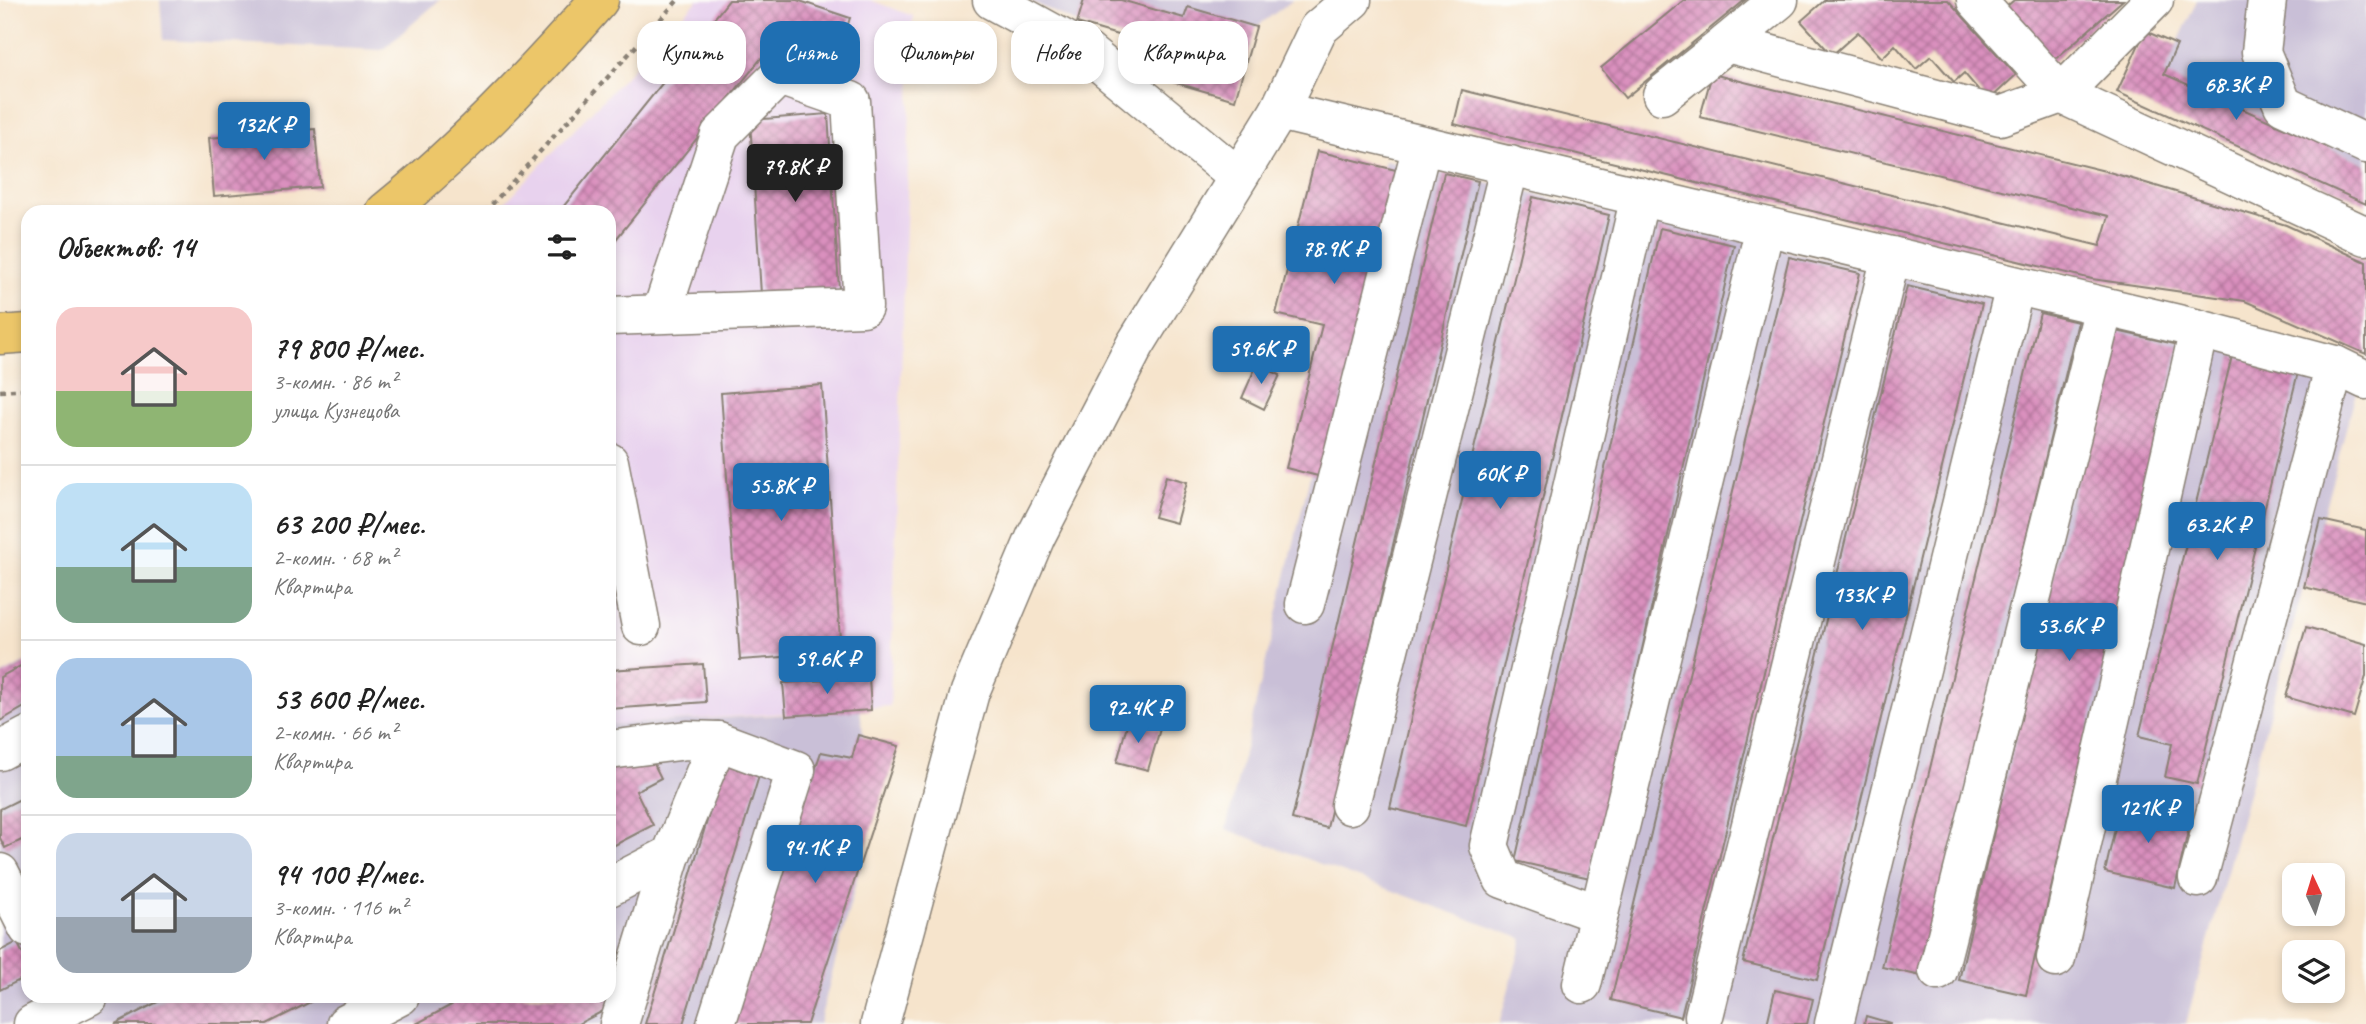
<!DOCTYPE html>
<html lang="ru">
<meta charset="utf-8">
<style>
body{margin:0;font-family:Caveat,sans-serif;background:#f6f6f6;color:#222;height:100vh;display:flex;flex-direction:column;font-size:26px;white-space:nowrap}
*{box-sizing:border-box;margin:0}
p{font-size:23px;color:#767676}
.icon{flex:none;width:38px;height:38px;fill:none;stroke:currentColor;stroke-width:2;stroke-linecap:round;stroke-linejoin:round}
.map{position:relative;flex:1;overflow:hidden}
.side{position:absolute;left:21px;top:205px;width:595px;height:798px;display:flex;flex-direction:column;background:#fff;border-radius:21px;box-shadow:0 4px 10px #0003}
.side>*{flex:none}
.banner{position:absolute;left:637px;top:21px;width:665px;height:63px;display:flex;gap:14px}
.needle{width:46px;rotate:356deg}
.tools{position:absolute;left:2282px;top:863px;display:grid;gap:14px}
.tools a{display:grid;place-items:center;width:63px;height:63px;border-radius:14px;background:#fff;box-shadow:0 4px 10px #0003;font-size:35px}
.price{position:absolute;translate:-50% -60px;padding:0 16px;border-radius:7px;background:#1f6fb2;color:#fff;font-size:23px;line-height:46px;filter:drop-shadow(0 2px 4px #0008)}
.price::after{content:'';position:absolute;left:50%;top:42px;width:21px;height:16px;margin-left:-10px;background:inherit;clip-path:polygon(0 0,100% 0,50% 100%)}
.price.active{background:#222;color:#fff}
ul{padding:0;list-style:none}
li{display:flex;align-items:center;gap:21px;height:175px;padding:0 35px}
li+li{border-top:2px solid #e0e0e0}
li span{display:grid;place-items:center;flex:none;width:196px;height:140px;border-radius:21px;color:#555}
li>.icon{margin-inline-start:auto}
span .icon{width:84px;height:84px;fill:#fffc;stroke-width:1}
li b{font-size:30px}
h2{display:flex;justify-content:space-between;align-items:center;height:84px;padding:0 35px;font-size:30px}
.pill{padding:0 24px;border-radius:21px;background:#fff;box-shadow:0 4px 10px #0003;font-size:24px;line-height:63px}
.pill.active{background:#1f6fb2;color:#fff}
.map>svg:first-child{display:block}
.built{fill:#e8d2ee}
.industrial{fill:#c9bfd7}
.building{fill:url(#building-cross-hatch)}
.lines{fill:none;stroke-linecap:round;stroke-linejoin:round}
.minor-casing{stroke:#898074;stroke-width:41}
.major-casing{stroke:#898074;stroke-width:41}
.path{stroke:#898074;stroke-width:4.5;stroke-dasharray:5 5;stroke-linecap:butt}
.minor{stroke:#fff;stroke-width:38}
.major{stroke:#ecc669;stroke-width:38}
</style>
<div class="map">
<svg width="2366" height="1024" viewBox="0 0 2366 1024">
<defs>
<pattern id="building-cross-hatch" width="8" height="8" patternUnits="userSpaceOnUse" patternTransform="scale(1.75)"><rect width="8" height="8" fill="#da90be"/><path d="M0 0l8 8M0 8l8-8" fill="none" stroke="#b0759a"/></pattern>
</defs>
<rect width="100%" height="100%" fill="#fdfcf7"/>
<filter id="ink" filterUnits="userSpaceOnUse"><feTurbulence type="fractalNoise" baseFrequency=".0143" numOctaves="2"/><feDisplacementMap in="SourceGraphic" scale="14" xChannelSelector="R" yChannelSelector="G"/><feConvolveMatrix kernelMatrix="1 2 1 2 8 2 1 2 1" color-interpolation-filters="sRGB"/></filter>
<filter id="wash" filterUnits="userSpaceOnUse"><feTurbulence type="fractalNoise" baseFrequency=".00686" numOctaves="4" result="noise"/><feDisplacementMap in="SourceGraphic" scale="28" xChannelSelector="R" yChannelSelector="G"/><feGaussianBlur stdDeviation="1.57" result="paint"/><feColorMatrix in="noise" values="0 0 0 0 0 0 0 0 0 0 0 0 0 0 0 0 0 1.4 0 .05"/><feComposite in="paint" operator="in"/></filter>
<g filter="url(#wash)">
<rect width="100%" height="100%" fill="#f6e4cc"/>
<path class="built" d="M 698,0 L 870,0 L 913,16 L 890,706 L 609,725 L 609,212 L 496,212 Z"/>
<g class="industrial">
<path d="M 160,0 L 440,0 L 382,50 L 163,40 Z"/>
<path d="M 1028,0 L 1293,0 L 1256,27 L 1235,100 L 1166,80 L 1174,52 L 1077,23 Z"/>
<path d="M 2197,0 L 2366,0 L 2366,164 L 2164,74 Z"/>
<path d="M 1385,160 L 2359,381 L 2186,1024 L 1499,1024 L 1523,939 L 1226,829 Z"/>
<path d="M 26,662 L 28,664 L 28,996 L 609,996 L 609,725 L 860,710 L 874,813 L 819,1024 L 0,1024 L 0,676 Z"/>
</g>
<g id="blocks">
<g class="building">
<path d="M 729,0 L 797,0 L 850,18 L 836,61 L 775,41 L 609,248 L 609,212 L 559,212 Z"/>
<path d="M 1084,0 L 1121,0 L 1184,18 L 1188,7 L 1256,27 L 1235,100 L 1166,80 L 1175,52 L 1077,23 Z"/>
<path d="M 1684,0 L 1745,0 L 1625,98 L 1601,68 Z"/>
<path d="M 1825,0 L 1948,0 L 2016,75 L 1988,101 L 1964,73 L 1954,82 L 1931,56 L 1916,69 L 1895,45 L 1882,58 L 1858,32 L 1832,55 L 1801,21 Z"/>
<path d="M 2014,0 L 2123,0 L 2052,62 L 2005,8 Z"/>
<path d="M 2145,31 L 2177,45 L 2164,74 L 2366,164 L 2366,204 L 2117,92 Z"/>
<path d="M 1712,74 L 2109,172 L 2286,225 L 2366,262 L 2366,354 L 2245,301 L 2092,279 L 1454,124 L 1462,90 L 2100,246 L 2109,216 L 1700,117 Z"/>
<path d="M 828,114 L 839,289 L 761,294 L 750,120 Z"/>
<path d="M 315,129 L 320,187 L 214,196 L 209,138 Z"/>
<path d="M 1317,151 L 1400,171 L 1322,477 L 1286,468 L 1322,325 L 1276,314 Z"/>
<path d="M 1444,173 L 1478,181 L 1327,828 L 1292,819 Z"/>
<path d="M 1533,197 L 1609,215 L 1466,826 L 1390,808 Z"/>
<path d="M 1660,228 L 1734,245 L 1590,878 L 1515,861 Z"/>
<path d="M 1789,257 L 1860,273 L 1681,1017 L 1611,1000 Z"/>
<path d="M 1907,286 L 1982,304 L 1817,980 L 1743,962 Z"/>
<path d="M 2040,313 L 2078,322 L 1921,976 L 1882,967 Z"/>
<path d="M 2112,330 L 2179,345 L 2026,995 L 1959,980 Z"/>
<path d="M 2232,356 L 2298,372 L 2197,784 L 2165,777 L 2172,744 L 2139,736 Z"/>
<path d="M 1257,364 L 1280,375 L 1264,409 L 1242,398 Z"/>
<path d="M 822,385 L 841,653 L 740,660 L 721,393 Z"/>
<path d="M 1166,476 L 1187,482 L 1176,523 L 1154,517 Z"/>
<path d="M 2321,520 L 2366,530 L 2366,602 L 2304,587 Z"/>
<path d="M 2306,627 L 2366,644 L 2366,676 L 2354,717 L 2286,697 Z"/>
<path d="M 28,662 L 28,705 L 0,721 L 0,677 Z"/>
<path d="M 703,664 L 706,702 L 609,709 L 609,670 Z"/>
<path d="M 869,677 L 871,710 L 786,716 L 783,683 Z"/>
<path d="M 1128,721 L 1160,729 L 1148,770 L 1117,762 Z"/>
<path d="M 858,735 L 899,746 L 807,1024 L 731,1024 L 821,752 L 852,758 Z"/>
<path d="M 647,750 L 661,778 L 636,791 L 653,825 L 609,848 L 609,769 Z"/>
<path d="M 728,752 L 763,763 L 683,1024 L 645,1024 Z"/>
<path d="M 28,795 L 28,837 L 5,848 L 0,838 L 0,809 Z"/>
<path d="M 2121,802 L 2191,818 L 2175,888 L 2105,872 Z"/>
<path d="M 609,934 L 622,958 L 609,965 Z"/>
<path d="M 17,942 L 28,964 L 28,976 L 0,990 L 0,951 Z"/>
<path d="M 1775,990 L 1813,999 L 1807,1024 L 1767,1024 Z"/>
<path d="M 169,996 L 322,996 L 267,1024 L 115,1024 Z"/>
<path d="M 468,996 L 607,996 L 613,1006 L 578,1024 L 416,1024 Z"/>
<path d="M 1866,1016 L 1890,1023 L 1890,1024 L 1864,1024 Z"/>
</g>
</g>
</g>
<g filter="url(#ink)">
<use href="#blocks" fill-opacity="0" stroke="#898074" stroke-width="2"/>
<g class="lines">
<g class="minor-casing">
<g id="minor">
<path d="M 992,0 L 1087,52 L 1238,177"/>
<path d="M 1779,0 L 1727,43 L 2000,116 L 2061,94 L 2154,0"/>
<path d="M 1976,0 L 2061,94 L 2366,236"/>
<path d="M 2267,0 L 2261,52 L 2283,105 L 2366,144"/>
<path d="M 1662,95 L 1727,43"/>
<path d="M 1279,111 L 2199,329 L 2335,365 L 2366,380"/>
<path d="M 609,316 L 863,307 L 851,101 L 779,76 L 720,135 L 661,314"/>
<path d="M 609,462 L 641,626"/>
<path d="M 1305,604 L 1422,145"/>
<path d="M 609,750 L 687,740 L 718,741 L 796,770 L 716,1024"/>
<path d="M 0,751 L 28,736"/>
<path d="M 1350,805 L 1510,165"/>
<path d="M 0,873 L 28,928"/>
<path d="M 2198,878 L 2335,365"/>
<path d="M 609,887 L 671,855 L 718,741"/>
<path d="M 1599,914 L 1503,879 L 1489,846 L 1640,196"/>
<path d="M 2056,958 L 2199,329"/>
<path d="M 1938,971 L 2104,307"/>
<path d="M 1582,984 L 1765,227"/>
<path d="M 1704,1016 L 1891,256"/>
<path d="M 33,1024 L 89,996"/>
<path d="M 346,1024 L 400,996"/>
<path d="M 619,1024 L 671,855"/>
<path d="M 880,1024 L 970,692 L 1036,536 L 1135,345 L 1279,111 L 1318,29 L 1352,0"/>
<path d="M 1834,1024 L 2015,286"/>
</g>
</g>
<g class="major-casing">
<g id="major">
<path d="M 385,212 C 463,149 533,76 599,0"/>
<path d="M 0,335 L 28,333"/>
</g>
</g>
<g class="path">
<path d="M 485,212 L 678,0"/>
<path d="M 0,391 L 28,389"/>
</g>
<use href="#minor" class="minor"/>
<use href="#major" class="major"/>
</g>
</g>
</svg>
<div class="tools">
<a><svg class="needle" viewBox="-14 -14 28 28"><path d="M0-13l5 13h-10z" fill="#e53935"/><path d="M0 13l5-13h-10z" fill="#767676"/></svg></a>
<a><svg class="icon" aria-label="layers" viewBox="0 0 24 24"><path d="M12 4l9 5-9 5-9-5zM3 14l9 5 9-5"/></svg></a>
</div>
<b class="price" style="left:2236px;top:122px">68.3K ₽</b>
<b class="price" style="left:264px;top:162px">132K ₽</b>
<b class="price active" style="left:795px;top:204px">79.8K ₽</b>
<b class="price" style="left:1334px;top:286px">78.9K ₽</b>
<b class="price" style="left:1261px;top:386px">59.6K ₽</b>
<b class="price" style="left:1500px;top:511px">60K ₽</b>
<b class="price" style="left:781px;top:523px">55.8K ₽</b>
<b class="price" style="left:2217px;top:562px">63.2K ₽</b>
<b class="price" style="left:1862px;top:632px">133K ₽</b>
<b class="price" style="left:2069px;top:663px">53.6K ₽</b>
<b class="price" style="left:827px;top:696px">59.6K ₽</b>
<b class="price" style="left:1138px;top:745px">92.4K ₽</b>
<b class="price" style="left:2148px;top:845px">121K ₽</b>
<b class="price" style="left:815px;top:885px">94.1K ₽</b>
<div class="banner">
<a class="pill">Купить</a>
<a class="pill active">Снять</a>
<a class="pill">Фильтры</a>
<a class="pill">Новое</a>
<a class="pill">Квартира</a>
</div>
<section class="side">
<h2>Объектов: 14<svg class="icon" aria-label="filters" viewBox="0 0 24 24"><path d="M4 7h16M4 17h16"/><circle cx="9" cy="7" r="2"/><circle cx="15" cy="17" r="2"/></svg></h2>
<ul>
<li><span style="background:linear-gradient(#f6c9c9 60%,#8fb573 0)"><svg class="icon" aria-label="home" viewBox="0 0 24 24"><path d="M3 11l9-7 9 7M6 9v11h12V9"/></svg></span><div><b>79 800 ₽/мес.</b><p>3-комн. · 86 m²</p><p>улица Кузнецова</p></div></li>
<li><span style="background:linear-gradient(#bfe0f5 60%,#7fa58c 0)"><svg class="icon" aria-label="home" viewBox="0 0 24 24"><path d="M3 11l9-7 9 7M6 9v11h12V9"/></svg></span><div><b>63 200 ₽/мес.</b><p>2-комн. · 68 m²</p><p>Квартира</p></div></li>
<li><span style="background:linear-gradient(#a9c7e8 70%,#7fa58c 0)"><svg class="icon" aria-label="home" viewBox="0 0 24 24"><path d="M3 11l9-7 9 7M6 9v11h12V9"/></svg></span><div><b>53 600 ₽/мес.</b><p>2-комн. · 66 m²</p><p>Квартира</p></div></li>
<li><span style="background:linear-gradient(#c9d6e8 60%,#9aa5b1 0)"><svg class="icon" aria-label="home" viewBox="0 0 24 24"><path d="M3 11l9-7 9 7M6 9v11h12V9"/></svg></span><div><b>94 100 ₽/мес.</b><p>3-комн. · 116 m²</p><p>Квартира</p></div></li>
</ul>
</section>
</div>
